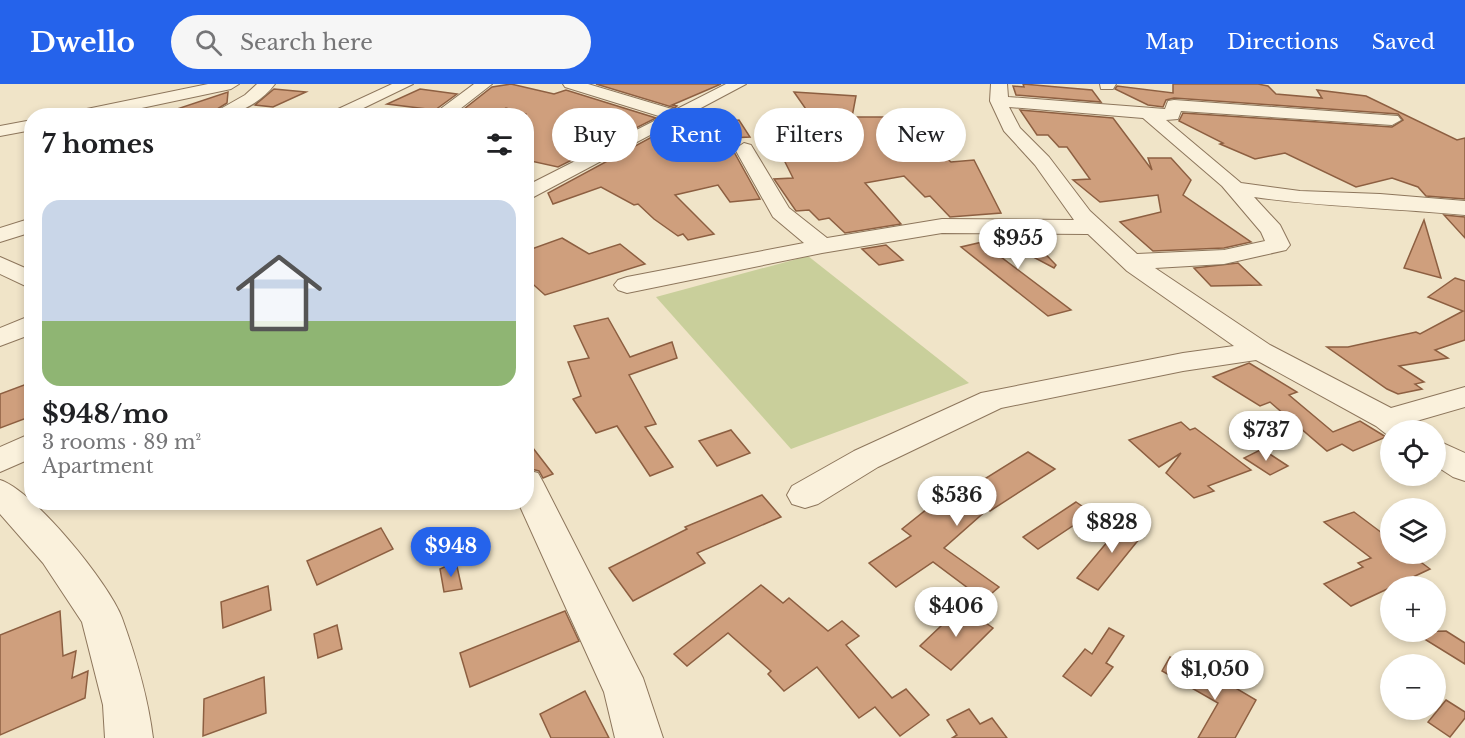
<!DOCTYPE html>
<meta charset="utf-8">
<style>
body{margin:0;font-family:"Libre Baskerville",serif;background:#f6f6f6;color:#202124;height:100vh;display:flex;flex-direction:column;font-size:22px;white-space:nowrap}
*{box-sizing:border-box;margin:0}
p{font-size:20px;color:#757577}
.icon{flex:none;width:33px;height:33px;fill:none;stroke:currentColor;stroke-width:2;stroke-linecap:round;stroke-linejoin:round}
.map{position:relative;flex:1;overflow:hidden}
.side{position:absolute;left:24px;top:24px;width:510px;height:402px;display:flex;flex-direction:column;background:#fff;border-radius:24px;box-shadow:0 3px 9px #0003}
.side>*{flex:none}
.top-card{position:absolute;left:552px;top:24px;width:570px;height:54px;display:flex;gap:12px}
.controls{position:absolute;left:1380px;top:336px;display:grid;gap:12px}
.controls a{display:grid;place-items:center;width:66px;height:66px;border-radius:50%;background:#fff;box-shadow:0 3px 9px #0003;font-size:30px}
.price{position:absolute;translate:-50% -51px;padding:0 14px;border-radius:21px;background:#fff;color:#222;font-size:20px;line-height:39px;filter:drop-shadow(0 2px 3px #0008)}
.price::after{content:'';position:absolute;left:50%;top:36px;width:18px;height:14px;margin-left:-9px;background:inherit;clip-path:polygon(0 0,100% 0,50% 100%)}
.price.current{background:#2563eb;color:#fff}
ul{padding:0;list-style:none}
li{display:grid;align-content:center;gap:12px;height:318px;padding:0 18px}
li span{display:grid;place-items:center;height:186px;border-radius:18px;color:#555}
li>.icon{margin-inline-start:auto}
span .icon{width:108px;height:108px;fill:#fffc;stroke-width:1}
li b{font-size:26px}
h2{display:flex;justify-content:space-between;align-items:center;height:72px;padding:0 18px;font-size:26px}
.tag{padding:0 21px;border-radius:27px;background:#fff;box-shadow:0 3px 9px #0003;font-size:21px;line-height:54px}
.tag.current{background:#2563eb;color:#fff}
header{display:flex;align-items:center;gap:36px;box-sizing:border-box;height:84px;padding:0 30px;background:#2563eb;color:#fff}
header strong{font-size:28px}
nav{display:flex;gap:33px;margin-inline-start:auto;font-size:21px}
.search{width:420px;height:54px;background:#f6f6f6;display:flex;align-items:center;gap:15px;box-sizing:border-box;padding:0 21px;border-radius:33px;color:#757577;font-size:22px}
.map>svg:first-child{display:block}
.green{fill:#c9cf9b}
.building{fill:#cf9f7d;stroke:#8d5f41;stroke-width:1.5}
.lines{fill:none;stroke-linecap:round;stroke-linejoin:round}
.minor-casing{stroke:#8d765c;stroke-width:2}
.minor{fill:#faf1dc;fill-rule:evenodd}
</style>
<header>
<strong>Dwello</strong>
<div class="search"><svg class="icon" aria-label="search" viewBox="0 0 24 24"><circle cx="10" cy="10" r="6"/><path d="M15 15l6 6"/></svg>Search here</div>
<nav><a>Map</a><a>Directions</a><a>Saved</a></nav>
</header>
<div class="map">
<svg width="1465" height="654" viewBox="0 0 1465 654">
<rect width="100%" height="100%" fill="#f0e4c8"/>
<path class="green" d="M 808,172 L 969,299 L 791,365 L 656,213 Z"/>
<g class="building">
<path d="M 511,0 L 554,10 L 566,6 L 656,34 L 558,83 L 526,76 L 526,30 L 506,24 L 490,32 L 459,29 L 492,3 Z"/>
<path d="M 596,0 L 721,0 L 672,21 L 677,22 L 675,24 Z"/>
<path d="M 1023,0 L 1092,6 L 1101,18 L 1016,11 L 1013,2 L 1024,3 Z"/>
<path d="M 1173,0 L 1258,0 L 1268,2 L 1276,10 L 1322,14 L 1317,6 L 1366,12 L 1457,56 L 1465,54 L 1465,115 L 1426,112 L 1418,103 L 1392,94 L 1356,103 L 1285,69 L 1255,75 L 1220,60 L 1223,59 L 1179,37 L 1183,29 L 1392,43 L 1403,36 L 1398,30 L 1174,14 L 1166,16 L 1163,23 L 1148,21 L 1115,5 L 1117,2 L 1173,9 Z"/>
<path d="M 274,5 L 306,8 L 273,23 L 255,21 Z"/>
<path d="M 420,5 L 457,10 L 435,26 L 387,20 Z"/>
<path d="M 228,8 L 227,19 L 206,32 L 168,32 L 168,28 Z"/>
<path d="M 794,8 L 856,12 L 852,33 L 901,33 L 891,62 L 915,59 L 932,74 L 944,72 L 951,78 L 974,76 L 1001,129 L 950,133 L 930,112 L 925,113 L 904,92 L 865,99 L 901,140 L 845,149 L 829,134 L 819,136 L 809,126 L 796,127 L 774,95 L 793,94 L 769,46 L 783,45 L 775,30 L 808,28 Z"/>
<path d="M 1020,26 L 1113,34 L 1152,86 L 1148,74 L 1171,74 L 1191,96 L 1183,111 L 1251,158 L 1224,164 L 1153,167 L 1120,138 L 1161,128 L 1158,111 L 1100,118 L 1073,96 L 1090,95 L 1067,63 L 1059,63 L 1048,51 L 1037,51 Z"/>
<path d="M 698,28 L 730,37 L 739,36 L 750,53 L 729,54 L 735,63 L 733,66 L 760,115 L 730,118 L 718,101 L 675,111 L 714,150 L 688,156 L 683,150 L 678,152 L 654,135 L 638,120 L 634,121 L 601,103 L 553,120 L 548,109 Z"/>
<path d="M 1444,131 L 1465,133 L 1465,154 Z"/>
<path d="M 1424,136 L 1441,194 L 1404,184 Z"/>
<path d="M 1008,152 L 1028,152 L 1056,181 L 1054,184 L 1005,158 L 997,170 L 1071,226 L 1048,232 L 961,163 Z"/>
<path d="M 562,154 L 589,170 L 620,160 L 645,180 L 545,211 L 526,194 L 526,167 Z"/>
<path d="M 886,161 L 903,176 L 879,181 L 862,165 Z"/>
<path d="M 1238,179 L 1261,201 L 1211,202 L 1194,184 Z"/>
<path d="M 1455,194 L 1465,197 L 1465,256 L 1435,266 L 1448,274 L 1399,282 L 1424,298 L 1415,300 L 1422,305 L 1398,310 L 1387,305 L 1327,263 L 1348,263 L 1416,248 L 1420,250 L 1463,227 L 1428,213 Z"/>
<path d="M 608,234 L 630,273 L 672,258 L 677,274 L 629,291 L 656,340 L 645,343 L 673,383 L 650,392 L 617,342 L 596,349 L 573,315 L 581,312 L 568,278 L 589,274 L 574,242 Z"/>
<path d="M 1249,279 L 1297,308 L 1289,311 L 1333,348 L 1360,337 L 1386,353 L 1353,367 L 1342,360 L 1327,367 L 1270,318 L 1260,322 L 1213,293 Z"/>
<path d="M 32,298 L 32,332 L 0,344 L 0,310 Z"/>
<path d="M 1181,338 L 1190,346 L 1195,344 L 1251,386 L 1208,402 L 1214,407 L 1194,414 L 1166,389 L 1181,369 L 1159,383 L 1129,356 Z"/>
<path d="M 731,346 L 750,369 L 717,382 L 699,357 Z"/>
<path d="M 526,355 L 553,390 L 543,394 L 539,387 L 527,384 Z"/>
<path d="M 1262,365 L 1288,382 L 1270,391 L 1244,374 Z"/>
<path d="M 1028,368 L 1055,385 L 990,427 L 988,425 L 944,464 L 999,503 L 984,516 L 933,478 L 896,503 L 869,479 L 911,452 L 902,445 L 937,417 L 943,421 Z"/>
<path d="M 762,411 L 781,433 L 697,469 L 705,479 L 633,517 L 609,484 L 687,445 L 685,443 Z"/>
<path d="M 1076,418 L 1092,429 L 1038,465 L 1023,453 Z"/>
<path d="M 1354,428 L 1390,455 L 1390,470 L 1410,470 L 1430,485 L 1351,522 L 1324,500 L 1363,483 L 1358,479 L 1371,474 L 1324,438 Z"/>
<path d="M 1129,432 L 1144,449 L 1098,506 L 1077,494 Z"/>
<path d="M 381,444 L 393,465 L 317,501 L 307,477 Z"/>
<path d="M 456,478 L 462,505 L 444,508 L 440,485 Z"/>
<path d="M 761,501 L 783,519 L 789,514 L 828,547 L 842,537 L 859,552 L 846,561 L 892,614 L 906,605 L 929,631 L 900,652 L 875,623 L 859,634 L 817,583 L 784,607 L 768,590 L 771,587 L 728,549 L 687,582 L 674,570 Z"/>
<path d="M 268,502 L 271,526 L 223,544 L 221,518 Z"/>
<path d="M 962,522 L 993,544 L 951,586 L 920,562 Z"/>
<path d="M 60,527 L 63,572 L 76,567 L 72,594 L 88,587 L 85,614 L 0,651 L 0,551 Z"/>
<path d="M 565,527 L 579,557 L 470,603 L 460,569 Z"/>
<path d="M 337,541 L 342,565 L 318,574 L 314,550 Z"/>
<path d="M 1109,544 L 1124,552 L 1106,579 L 1113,583 L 1091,612 L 1063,592 L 1085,565 L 1092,570 Z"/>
<path d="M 1446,547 L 1465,559 L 1465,580 L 1413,548 Z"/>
<path d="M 1170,573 L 1227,604 L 1229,600 L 1256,616 L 1235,654 L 1198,654 L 1218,619 L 1162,587 Z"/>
<path d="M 264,593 L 266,629 L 203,652 L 204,615 Z"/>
<path d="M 585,607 L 609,654 L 551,654 L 540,630 Z"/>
<path d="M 1446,616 L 1465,628 L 1465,634 L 1450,653 L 1428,638 Z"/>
<path d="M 969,625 L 980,640 L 992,634 L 1007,654 L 952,654 L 957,651 L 947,636 Z"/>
</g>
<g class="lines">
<g class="minor-casing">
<g id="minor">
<path d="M 208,0 L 239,0 L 231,5 L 104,32 L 69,32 L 77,27 Z"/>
<path d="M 257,0 L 275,0 C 258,22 234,32 208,32 L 245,11 Z"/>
<path d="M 392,0 L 413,0 L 347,32 L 323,32 Z"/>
<path d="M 474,0 L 492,0 L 451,32 L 431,32 Z"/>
<path d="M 563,0 L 588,0 L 675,26 L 726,0 L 746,0 L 526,117 L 526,102 L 662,33 L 565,3 Z"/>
<path d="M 991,0 L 1007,0 L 1008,13 L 1165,25 L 1168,17 L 1174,16 L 1398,32 L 1401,36 L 1392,41 L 1181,27 L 1178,35 L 1166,36 L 1241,99 L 1300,107 L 1380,110 L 1465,117 L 1465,131 C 1395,124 1324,123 1254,113 L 1280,141 L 1290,161 L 1286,166 L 1224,180 L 1155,184 L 1270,261 L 1391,324 L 1465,303 L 1465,323 L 1413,338 L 1418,346 L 1390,346 L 1390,353 L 1376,342 L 1256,276 L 1183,287 L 1001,324 L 878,383 L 818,420 L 805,424 L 792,420 L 787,411 L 792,402 L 854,367 L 981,309 L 1183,269 L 1234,262 L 1127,187 L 1088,150 L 942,149 L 822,169 L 627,209 L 618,206 L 614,201 L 618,196 L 627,193 L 804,159 L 773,133 L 735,65 L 744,59 L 751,61 L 789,124 L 827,154 L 942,135 L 1074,136 L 1035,81 L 1004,47 L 990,17 ZM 1009,23 L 1143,34 L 1222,102 L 1261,148 L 1265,157 L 1224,166 L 1137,170 L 1090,127 L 1049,73 L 1020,44 Z"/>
<path d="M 1100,0 L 1116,0 L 1113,5 L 1101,5 Z"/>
<path d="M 32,36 L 32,46 L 0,52 L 0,42 Z"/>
<path d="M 32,134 L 32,148 L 0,158 L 0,144 Z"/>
<path d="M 0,173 L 32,187 L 32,205 L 0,190 Z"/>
<path d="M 32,231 L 32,250 L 0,262 L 0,244 Z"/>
<path d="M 32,349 L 32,374 L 0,388 L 0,363 Z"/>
<path d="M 1436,356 L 1465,369 L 1465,397 L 1453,393 L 1436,382 Z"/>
<path d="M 526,386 L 538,389 L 543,398 L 643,594 L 663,654 L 615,654 L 604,608 L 518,418 L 526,418 Z"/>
<path d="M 0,396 C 33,406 109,499 122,534 C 136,573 148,613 153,654 L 105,654 L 103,621 L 82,538 L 43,479 L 0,430 Z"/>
</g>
</g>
<use href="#minor" class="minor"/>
</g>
</svg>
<div class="controls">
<a><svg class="icon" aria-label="locate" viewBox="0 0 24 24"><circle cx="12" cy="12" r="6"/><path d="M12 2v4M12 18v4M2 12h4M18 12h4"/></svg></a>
<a><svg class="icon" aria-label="layers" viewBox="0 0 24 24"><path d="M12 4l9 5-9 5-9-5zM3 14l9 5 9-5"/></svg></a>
<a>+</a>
<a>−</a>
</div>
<b class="price" style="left:1018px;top:186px">$955</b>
<b class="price" style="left:1266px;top:378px">$737</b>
<b class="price" style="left:957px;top:443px">$536</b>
<b class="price" style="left:1112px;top:470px">$828</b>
<b class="price current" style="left:451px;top:494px">$948</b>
<b class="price" style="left:956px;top:554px">$406</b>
<b class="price" style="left:1215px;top:617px">$1,050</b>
<div class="top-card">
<a class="tag">Buy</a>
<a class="tag current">Rent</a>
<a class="tag">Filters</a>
<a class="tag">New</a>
</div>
<section class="side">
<h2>7 homes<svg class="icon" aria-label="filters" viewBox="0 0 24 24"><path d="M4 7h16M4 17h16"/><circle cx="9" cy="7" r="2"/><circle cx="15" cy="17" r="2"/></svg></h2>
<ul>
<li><span style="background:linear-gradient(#c9d6e8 65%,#8fb573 0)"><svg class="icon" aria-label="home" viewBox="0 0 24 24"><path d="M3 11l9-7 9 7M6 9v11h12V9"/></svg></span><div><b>$948/mo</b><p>3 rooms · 89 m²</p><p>Apartment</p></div></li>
</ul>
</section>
</div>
